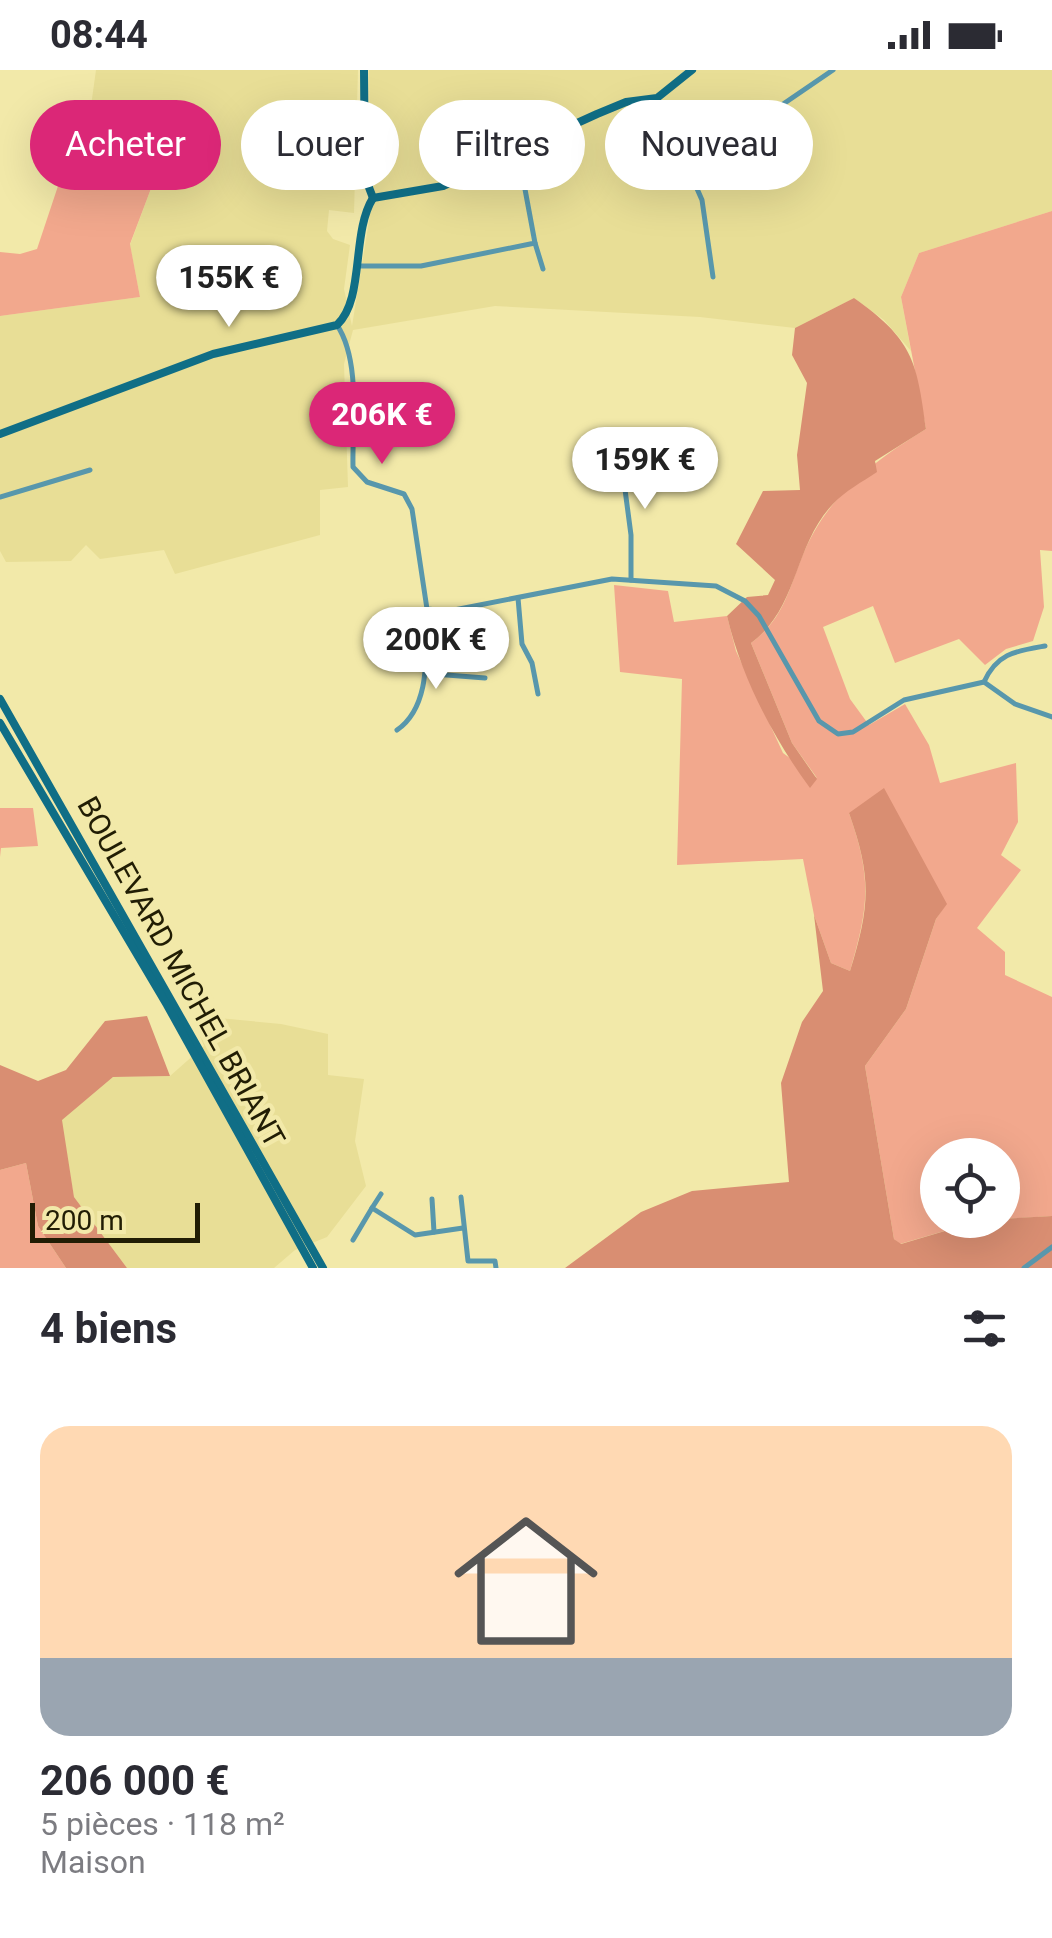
<!DOCTYPE html>
<html lang="fr">
<meta charset="utf-8">
<style>
body{margin:0;font-family:Roboto,sans-serif;background:#f7f7f7;color:#2b2b33;height:100vh;display:flex;flex-direction:column;font-size:38px;white-space:nowrap}
*{box-sizing:border-box;margin:0}
p{font-size:32px;color:#7c7c81}
.icon{flex:none;width:55px;height:55px;fill:none;stroke:currentColor;stroke-width:2;stroke-linecap:round;stroke-linejoin:round}
.map{position:relative;height:1198px;overflow:hidden}
.drawer{display:flex;flex-direction:column;background:#fff;flex:1}
.drawer>*{flex:none}
.banner{position:absolute;left:30px;top:30px;width:992px;height:90px;display:flex;gap:20px}
.buttons{position:absolute;left:920px;top:1068px;display:grid;gap:20px}
.buttons a{display:grid;place-items:center;width:100px;height:100px;border-radius:50%;background:#fff;box-shadow:0 10px 40px #0002;font-size:50px}
.scale{position:absolute;left:30px;bottom:25px;width:170px;box-sizing:border-box;padding-left:10px;border:5px solid #211d04;border-top:0;font-size:28px;line-height:35px;white-space:nowrap;color:#211d04;-webkit-text-stroke:8px #f2e9a9;paint-order:stroke}
.price{position:absolute;translate:-50% -85px;padding:0 22px;border-radius:35px;background:#fff;color:#222;font-size:32px;line-height:65px;filter:drop-shadow(0 2px 5px #0008)}
.price::after{content:'';position:absolute;left:50%;top:60px;width:30px;height:22px;margin-left:-15px;background:inherit;clip-path:polygon(0 0,100% 0,50% 100%)}
.price.current{background:#db2777;color:#fff}
ul{padding:0;list-style:none}
li{display:grid;align-content:center;gap:20px;height:530px;padding:0 40px}
li+li{border-top:2px solid #e1e1e2}
li span{display:grid;place-items:center;height:310px;border-radius:30px;color:#555}
li>.icon{margin-inline-start:auto}
span .icon{width:180px;height:180px;fill:#fffc;stroke-width:1}
li b{font-size:42px}
h2{display:flex;justify-content:space-between;align-items:center;height:120px;padding:0 40px;font-size:42px}
.pill{padding:0 35px;border-radius:45px;background:#fff;box-shadow:0 10px 40px #0002;font-size:35px;line-height:90px}
.pill.current{background:#db2777;color:#fff}
.status{display:flex;justify-content:space-between;align-items:center;height:70px;padding:0 50px;background:#fff;direction:ltr}
.status svg{height:28px;fill:currentColor}
.map>svg:first-child{display:block}
.built{fill:#e8de96}
.green{fill:#f2a88d}
.forest{fill:#d98e72}
.lines{fill:none;stroke-linecap:round;stroke-linejoin:round}
.street{stroke:#5897ac;stroke-width:5}
.secondary{stroke:#106e86;stroke-width:8}
.labels{text-anchor:middle;stroke-width:9;stroke-linejoin:round;paint-order:stroke}
.street-label{font-size:30px;fill:#211d04;stroke:#f2e9a9}
</style>
<div class="status"><b>08:44</b><svg viewBox="0 0 49 12"><path d="M0 12V9h3v3zM5 12V6h3v6zM10 12V3h3v9zM15 12V0h3v12zM26 1h20v11H26zM47 4h2v5h-2z"/></svg></div>
<div class="map">
<svg width="1052" height="1198" viewBox="0 0 1052 1198">
<rect width="100%" height="100%" fill="#f2e9a9"/>
<g class="built">
<path d="M 96,0 L 358,0 L 354,143 L 329,140 L 327,161 L 333,169 L 350,175 L 344,219 L 352,256 L 371,138 L 369,0 L 1052,0 L 1052,141 L 919,183 L 901,227 L 911,281 L 884,250 L 854,228 L 795,258 L 700,247 L 495,236 L 353,260 L 344,294 L 348,417 L 320,420 L 320,465 L 175,504 L 164,480 L 100,489 L 86,475 L 71,491 L 6,492 L 0,481 L 0,246 L 140,227 L 130,175 L 158,100 L 86,72 Z"/>
<path d="M 197,946 L 281,954 L 328,964 L 328,1005 L 364,1009 L 355,1071 L 366,1116 L 327,1167 L 295,1180 L 274,1198 L 127,1198 L 74,1127 L 61,1050 L 113,1007 L 170,1006 L 204,976 L 193,948 Z"/>
</g>
<g class="green">
<path d="M 74,68 L 158,100 L 130,174 L 140,227 L 0,246 L 0,182 L 20,184 L 37,179 Z"/>
<path d="M 1052,141 L 1052,481 L 1040,480 L 1044,537 L 1033,571 L 1006,579 L 985,595 L 959,569 L 895,593 L 873,536 L 823,557 L 850,629 L 869,655 L 905,634 L 929,675 L 940,713 L 1016,693 L 1018,752 L 1001,785 L 1021,800 L 977,858 L 1005,882 L 1005,905 L 1052,927 L 1052,1146 L 1003,1149 L 1002,1085 L 938,1085 L 938,1150 L 982,1150 L 900,1174 L 894,1169 L 865,996 L 906,939 L 936,849 L 946,834 L 849,743 C 872,808 869,836 850,901 L 831,893 L 814,845 L 803,789 L 677,795 L 682,609 L 620,602 L 614,515 L 668,521 L 674,552 L 727,546 L 736,581 L 783,683 L 817,708 L 792,673 L 751,573 C 792,543 790,503 814,462 C 840,416 882,386 926,359 L 901,227 L 919,183 Z"/>
<path d="M 0,738 L 33,738 L 38,776 L 1,778 L 0,787 Z"/>
<path d="M 26,1093 L 38,1156 L 66,1198 L 0,1198 L 0,1100 Z"/>
</g>
<g class="forest">
<path d="M 854,228 C 912,269 917,290 926,359 L 875,391 L 877,402 C 862,412 845,421 833,434 C 793,476 799,538 751,573 L 792,673 L 817,709 L 810,718 C 773,668 741,606 727,546 L 747,527 L 768,525 L 775,510 L 736,474 L 763,421 L 800,420 L 797,385 L 807,313 L 792,285 L 795,258 Z"/>
<path d="M 884,718 L 947,834 L 936,849 L 906,939 L 865,996 L 894,1169 L 901,1174 L 982,1150 L 1052,1146 L 1052,1198 L 565,1198 L 641,1142 L 692,1121 L 789,1112 L 781,1013 L 802,952 L 823,921 L 814,845 L 831,893 L 850,901 C 870,836 872,808 849,743 Z"/>
<path d="M 147,946 L 170,1006 L 113,1007 L 62,1050 L 74,1127 L 127,1198 L 66,1198 L 38,1156 L 26,1093 L 0,1100 L 0,995 L 38,1011 L 66,1000 L 105,951 Z"/>
</g>
<g class="lines">
<g class="street">
<path d="M 657,28 L 702,130 L 713,207"/>
<path d="M 688,90 L 754,54 L 833,0"/>
<path d="M 535,173 L 543,199"/>
<path d="M 358,196 L 421,196 L 535,173 L 519,87"/>
<path d="M 337,255 C 361,291 352,355 353,397 L 367,412 L 404,424 L 412,439 L 427,539 L 449,541 L 612,509 L 716,516 L 745,531 L 759,546 L 819,651 L 838,664 L 853,662 L 904,630 L 984,612 L 1015,634 L 1052,647"/>
<path d="M 619,374 L 631,465 L 631,510"/>
<path d="M 0,427 L 90,400"/>
<path d="M 518,528 L 522,574 L 532,593 L 538,624"/>
<path d="M 427,581 L 434,604 L 485,608"/>
<path d="M 984,612 C 997,583 1016,581 1045,576"/>
<path d="M 397,660 C 433,635 425,578 427,539"/>
<path d="M 461,1127 L 468,1191 L 495,1191 L 496,1198"/>
<path d="M 432,1129 L 434,1162"/>
<path d="M 372,1138 L 381,1124"/>
<path d="M 353,1170 L 372,1138 L 415,1165 L 463,1158"/>
<path d="M 1024,1198 L 1052,1177"/>
</g>
<g class="secondary">
<path d="M 364,0 L 365,107 L 373,128"/>
<path d="M 373,128 L 443,116 L 498,91 L 519,87 L 531,74 L 597,44 L 626,32 L 657,28 L 692,0"/>
<path d="M 0,364 L 213,284 L 337,255 C 365,229 351,163 373,128"/>
<path d="M 0,629 L 323,1198"/>
<path d="M 0,653 L 167,935 L 313,1198"/>
</g>
</g>
<g class="labels">
<g class="street-label">
<text transform="translate(181 902) rotate(61)" y="10">BOULEVARD MICHEL BRIANT</text>
</g>
</g>
</svg>
<div class="buttons">
<a><svg class="icon" aria-label="locate" viewBox="0 0 24 24"><circle cx="12" cy="12" r="6"/><path d="M12 2v4M12 18v4M2 12h4M18 12h4"/></svg></a>
</div>
<div class="scale">200 m</div>
<b class="price" style="left:229px;top:260px">155K €</b>
<b class="price current" style="left:382px;top:397px">206K €</b>
<b class="price" style="left:645px;top:442px">159K €</b>
<b class="price" style="left:436px;top:622px">200K €</b>
<div class="banner">
<a class="pill current">Acheter</a>
<a class="pill">Louer</a>
<a class="pill">Filtres</a>
<a class="pill">Nouveau</a>
</div>
</div>
<section class="drawer">
<h2>4 biens<svg class="icon" aria-label="filters" viewBox="0 0 24 24"><path d="M4 7h16M4 17h16"/><circle cx="9" cy="7" r="2"/><circle cx="15" cy="17" r="2"/></svg></h2>
<ul>
<li><span style="background:linear-gradient(#ffd9b3 75%,#9aa5b1 0)"><svg class="icon" aria-label="home" viewBox="0 0 24 24"><path d="M3 11l9-7 9 7M6 9v11h12V9"/></svg></span><div><b>206 000 €</b><p>5 pièces · 118 m²</p><p>Maison</p></div></li>
</ul>
</section>
